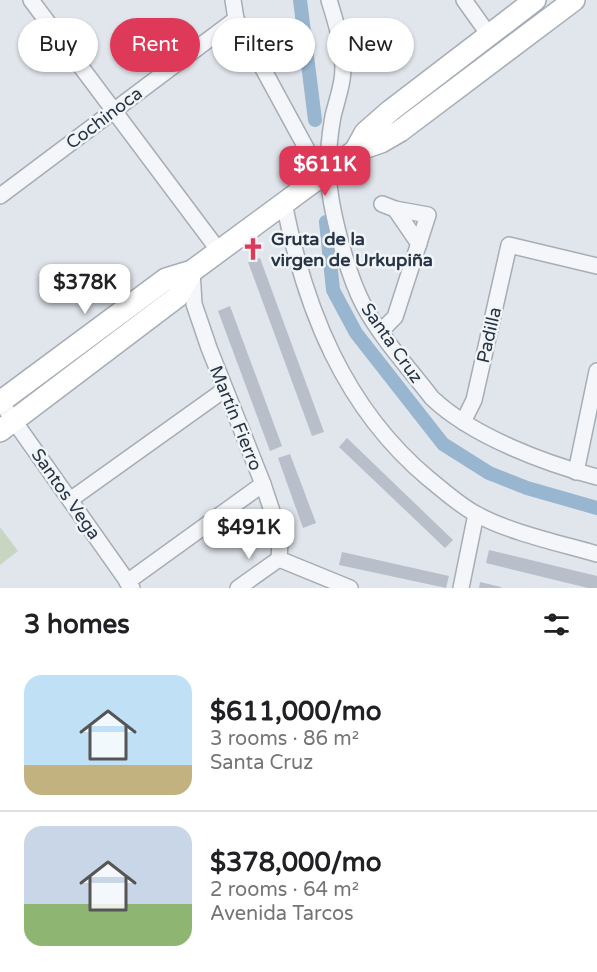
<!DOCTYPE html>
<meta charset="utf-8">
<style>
body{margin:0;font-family:"Varela Round",sans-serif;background:#f2f2f2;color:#202124;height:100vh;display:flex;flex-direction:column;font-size:22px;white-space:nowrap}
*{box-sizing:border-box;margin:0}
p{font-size:20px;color:#757577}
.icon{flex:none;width:33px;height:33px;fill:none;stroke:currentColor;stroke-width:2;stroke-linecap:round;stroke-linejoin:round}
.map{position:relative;height:588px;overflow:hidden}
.sheet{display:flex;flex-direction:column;background:#fff;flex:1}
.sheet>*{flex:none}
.banner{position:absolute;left:18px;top:18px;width:561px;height:54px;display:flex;gap:12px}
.price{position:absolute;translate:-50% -51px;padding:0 14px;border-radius:12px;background:#fff;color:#222;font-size:20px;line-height:39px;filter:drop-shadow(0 2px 3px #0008)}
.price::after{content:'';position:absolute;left:50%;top:36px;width:18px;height:14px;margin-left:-9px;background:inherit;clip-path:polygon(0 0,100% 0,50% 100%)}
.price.active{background:#de3959;color:#fff}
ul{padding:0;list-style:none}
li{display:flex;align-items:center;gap:18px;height:150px;padding:0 24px}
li+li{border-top:2px solid #e0e0e0}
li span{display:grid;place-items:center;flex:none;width:168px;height:120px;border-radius:18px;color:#555}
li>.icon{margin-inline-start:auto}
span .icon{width:72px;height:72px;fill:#fffc;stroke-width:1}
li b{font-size:26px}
h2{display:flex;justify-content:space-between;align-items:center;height:72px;padding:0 24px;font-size:26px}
.tag{padding:0 21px;border-radius:27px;background:#fff;box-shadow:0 2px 4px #0004;font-size:21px;line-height:54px}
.tag.active{background:#de3959;color:#fff}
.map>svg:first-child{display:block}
.green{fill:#c8d6c1}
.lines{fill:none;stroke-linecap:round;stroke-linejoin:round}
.canal{stroke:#98b6cf;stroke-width:14}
.building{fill:#b8bfca}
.street-casing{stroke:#a5adb7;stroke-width:18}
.secondary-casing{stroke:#a5adb7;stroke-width:24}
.street{stroke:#f5f6f9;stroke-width:15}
.secondary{stroke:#fff;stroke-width:21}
.labels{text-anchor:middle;stroke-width:5;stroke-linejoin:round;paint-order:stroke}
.street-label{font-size:18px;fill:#273445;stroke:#f1f5f8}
.poi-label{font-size:18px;font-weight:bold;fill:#273445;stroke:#f1f5f8;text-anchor:start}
</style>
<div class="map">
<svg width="597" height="588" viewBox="0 0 597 588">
<rect width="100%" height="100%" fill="#e1e6ec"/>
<path class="green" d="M 0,527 L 18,551 L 0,565 Z"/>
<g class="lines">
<g class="canal">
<path d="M 300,0 L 315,120"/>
<path d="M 326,222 L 333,290 L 356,333 L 443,444 L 489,473 L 527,488 L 597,508"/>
</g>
</g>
<g class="building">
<path d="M 260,258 L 324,432 L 312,436 L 248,262 Z"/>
<path d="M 230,306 L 282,446 L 270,451 L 218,311 Z"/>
<path d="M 347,438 L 453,540 L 445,548 L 339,447 Z"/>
<path d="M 290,454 L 316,523 L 303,528 L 278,458 Z"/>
<path d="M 489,550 L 597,576 L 597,588 L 588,588 L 486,563 Z"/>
<path d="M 342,552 L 449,576 L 446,588 L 339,565 Z"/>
<path d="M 480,582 L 501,587 L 501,588 L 479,588 Z"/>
</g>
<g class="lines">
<g class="street-casing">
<g id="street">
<path d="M 31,0 L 219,251"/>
<path d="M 233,0 L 236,19 L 311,157 L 317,179"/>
<path d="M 329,0 C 337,26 346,53 342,80 C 340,92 336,104 333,116 C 330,133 328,153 328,170 C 329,207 347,274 364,306 C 382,339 409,368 432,398 C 472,436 544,463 597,477"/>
<path d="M 464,0 L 489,35"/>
<path d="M 0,196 L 236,19"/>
<path d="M 284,203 C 305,309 344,408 429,479 C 444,491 459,505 476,514 C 511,533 559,543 597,554"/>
<path d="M 395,209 L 419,244"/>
<path d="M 192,271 L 194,304 L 209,348 L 263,484 L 278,529 L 280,542 L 279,559 L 350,588"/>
<path d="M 381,331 L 395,317 L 428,215 L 395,209 L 382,204"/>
<path d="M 0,401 L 132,588"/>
<path d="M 463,422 L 474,400 L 509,245 L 597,266"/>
<path d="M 576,472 L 597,371"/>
<path d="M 70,500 L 224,390"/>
<path d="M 127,582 L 263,484"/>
<path d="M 238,588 L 279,559"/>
<path d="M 461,588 L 476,514"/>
</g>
</g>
<g class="secondary-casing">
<g id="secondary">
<path d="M 355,151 L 365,133 L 390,111 L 535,0"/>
<path d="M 0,402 L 166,279 L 192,271 L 355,151 L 381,142 L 400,131 L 574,0"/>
<path d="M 0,431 L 177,297 L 192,271"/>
</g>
</g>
<use href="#street" class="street"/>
<use href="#secondary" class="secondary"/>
</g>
<defs>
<g id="church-bare" transform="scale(1.8)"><path d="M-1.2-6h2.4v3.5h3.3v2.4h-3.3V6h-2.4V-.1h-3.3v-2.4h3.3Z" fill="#de3959" stroke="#f1f5f8" stroke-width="2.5" paint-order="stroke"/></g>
</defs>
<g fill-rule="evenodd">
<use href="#church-bare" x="253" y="249"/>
</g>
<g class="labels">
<g class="street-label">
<text transform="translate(104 118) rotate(-37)" y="6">Cochinoca</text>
<text transform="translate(489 335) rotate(-77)" y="6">Padilla</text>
<text transform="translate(392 343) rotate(55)" y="6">Santa Cruz</text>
<text transform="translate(236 418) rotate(68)" y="6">Martín Fierro</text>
<text transform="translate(66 494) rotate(55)" y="6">Santos Vega</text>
</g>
<g class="poi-label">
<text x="271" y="245">Gruta de la<tspan x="271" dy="21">virgen de Urkupiña</tspan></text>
</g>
</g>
</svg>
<b class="price active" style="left:325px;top:197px">$611K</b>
<b class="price" style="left:85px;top:315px">$378K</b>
<b class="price" style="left:249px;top:560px">$491K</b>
<div class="banner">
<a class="tag">Buy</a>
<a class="tag active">Rent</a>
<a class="tag">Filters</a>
<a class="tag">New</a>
</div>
</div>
<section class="sheet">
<h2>3 homes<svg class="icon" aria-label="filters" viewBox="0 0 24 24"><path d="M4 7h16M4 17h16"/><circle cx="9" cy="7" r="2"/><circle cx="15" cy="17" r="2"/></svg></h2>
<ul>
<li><span style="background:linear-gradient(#bfe0f5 75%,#c2b280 0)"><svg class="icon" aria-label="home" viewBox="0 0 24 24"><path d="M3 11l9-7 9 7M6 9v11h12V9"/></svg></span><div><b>$611,000/mo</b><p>3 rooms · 86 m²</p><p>Santa Cruz</p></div></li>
<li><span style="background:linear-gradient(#c9d6e8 65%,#8fb573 0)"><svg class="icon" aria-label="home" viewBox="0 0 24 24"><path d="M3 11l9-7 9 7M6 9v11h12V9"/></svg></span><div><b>$378,000/mo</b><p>2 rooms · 64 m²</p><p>Avenida Tarcos</p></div></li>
</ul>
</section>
